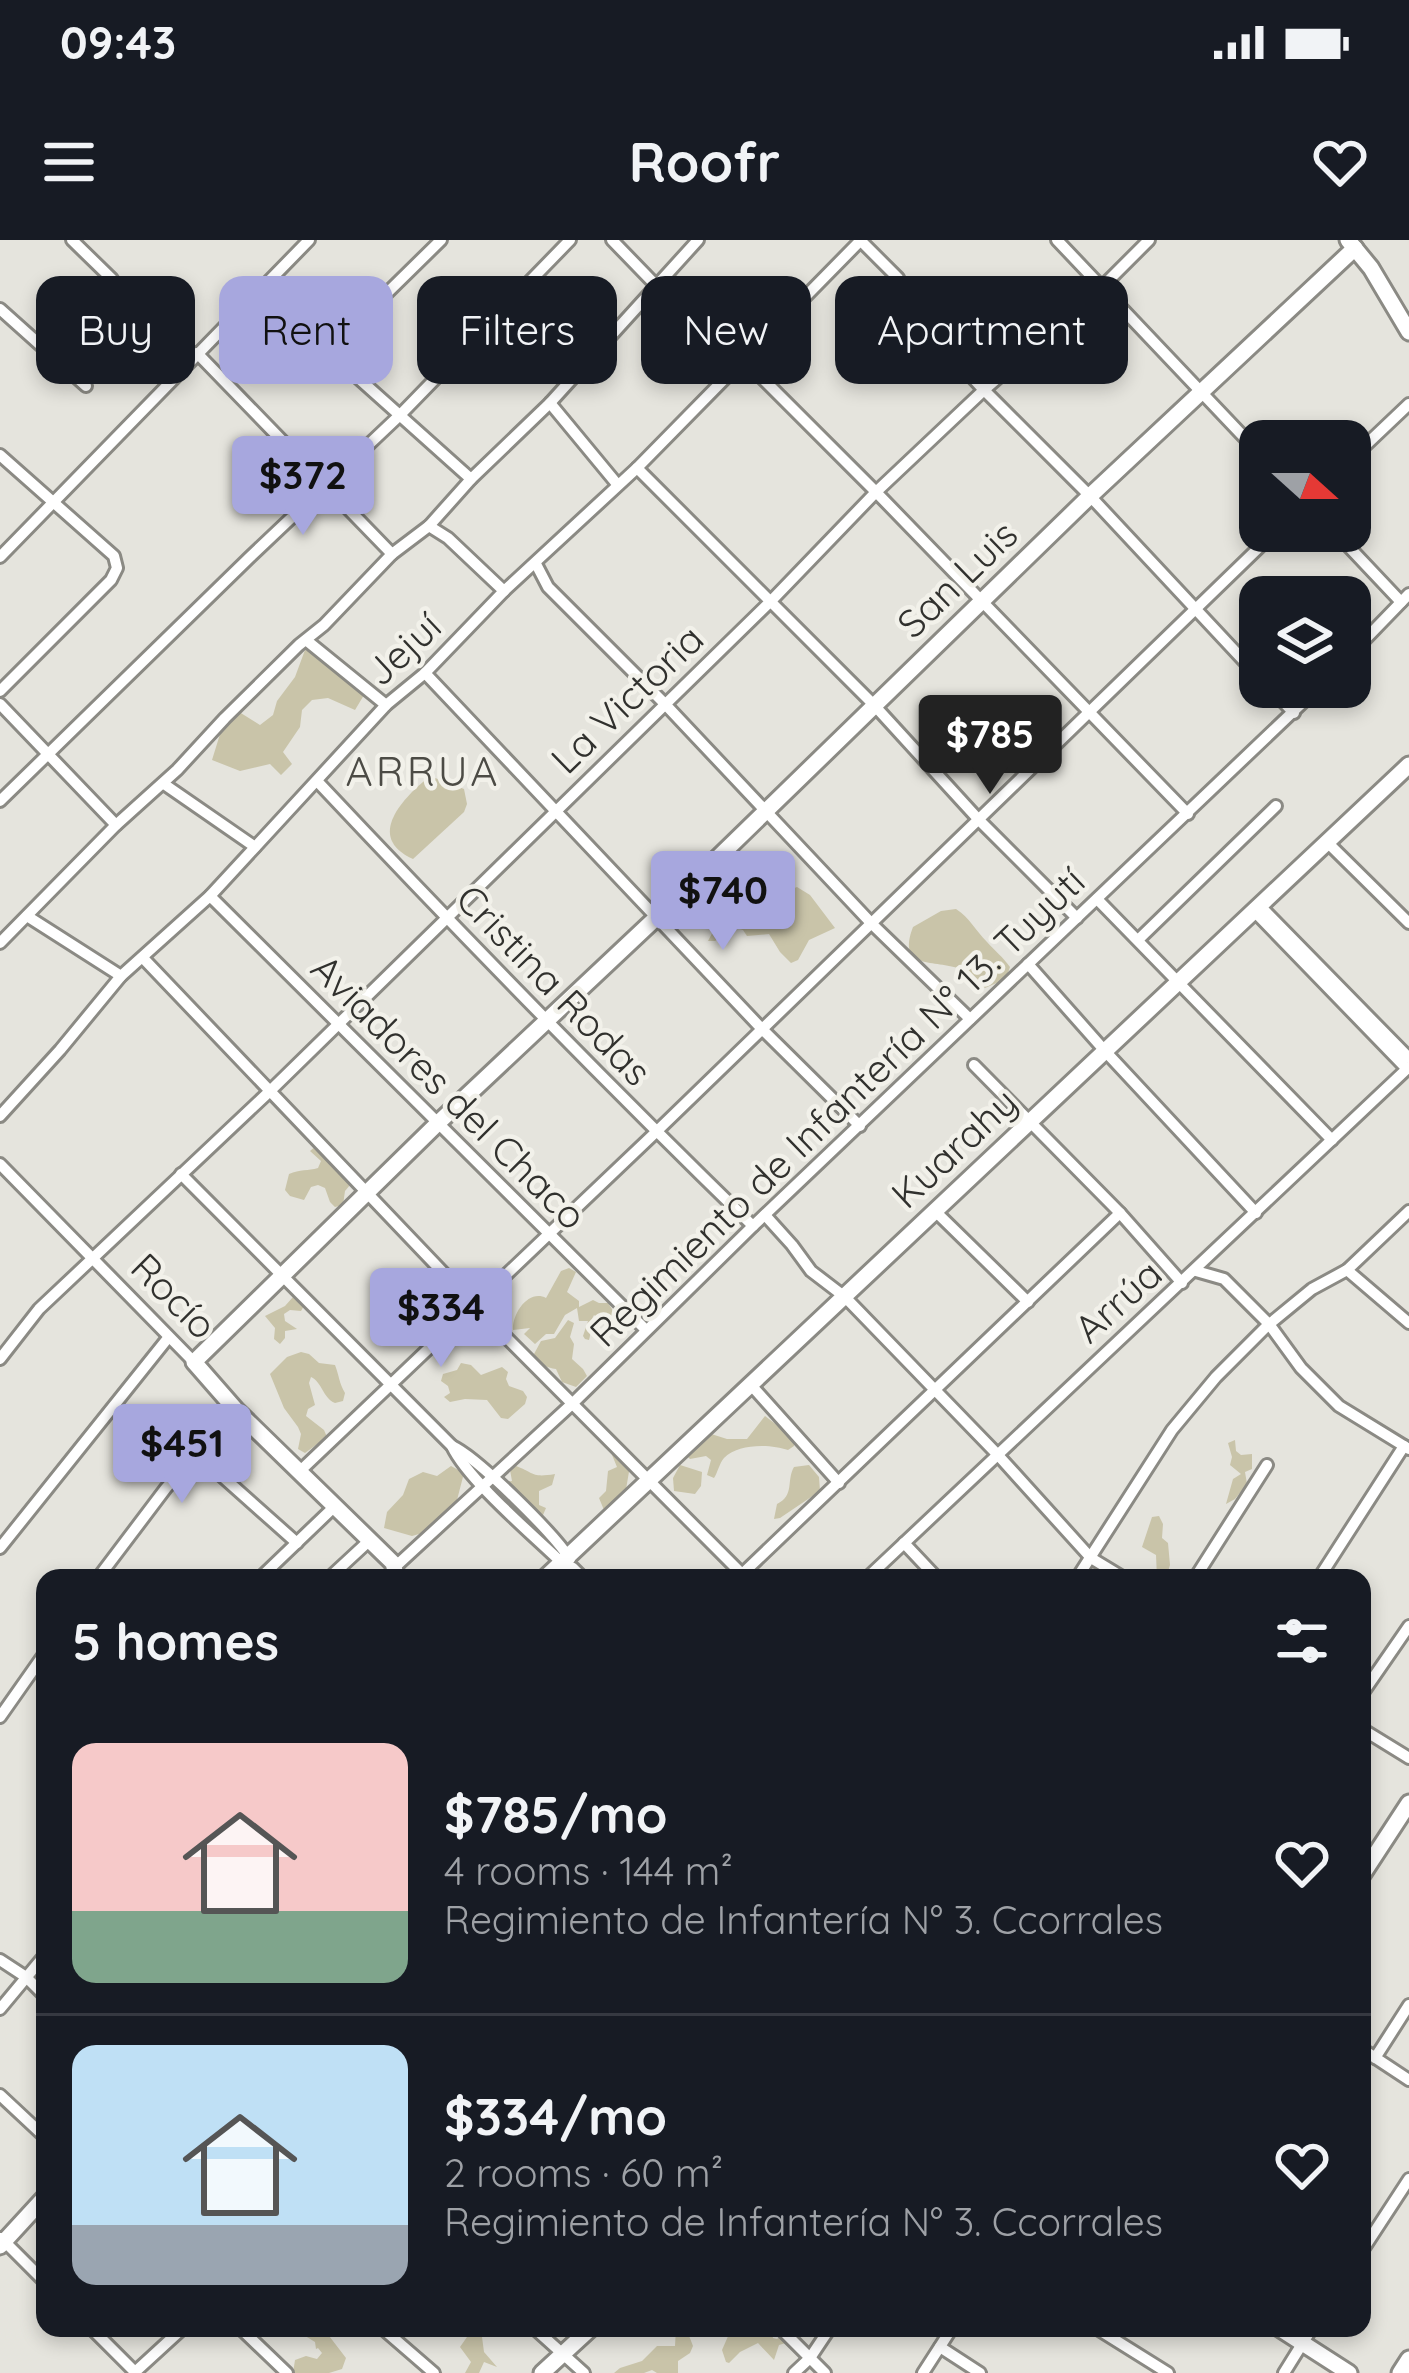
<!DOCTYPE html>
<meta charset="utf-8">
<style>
body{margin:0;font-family:Quicksand,sans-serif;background:#20242c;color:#f1f3f6;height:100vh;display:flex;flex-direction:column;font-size:45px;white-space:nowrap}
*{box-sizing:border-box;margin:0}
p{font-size:39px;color:#9ea1a6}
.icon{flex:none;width:66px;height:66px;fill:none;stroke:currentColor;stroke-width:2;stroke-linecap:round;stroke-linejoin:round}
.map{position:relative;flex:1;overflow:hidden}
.side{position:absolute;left:36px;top:1329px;width:1335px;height:768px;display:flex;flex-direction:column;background:#171b24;border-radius:24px;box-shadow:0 6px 18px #0003}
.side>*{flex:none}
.hud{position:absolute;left:36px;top:36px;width:1338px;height:108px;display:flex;gap:24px}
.needle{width:78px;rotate:111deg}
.tools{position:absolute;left:1239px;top:180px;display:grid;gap:24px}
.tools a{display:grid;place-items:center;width:132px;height:132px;border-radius:24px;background:#171b24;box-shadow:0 6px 18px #0003;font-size:60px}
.price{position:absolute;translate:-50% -102px;padding:0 27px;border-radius:12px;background:#a7a7de;color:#111;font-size:39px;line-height:78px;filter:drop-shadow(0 3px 6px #0008)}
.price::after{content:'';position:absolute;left:50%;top:72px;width:36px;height:27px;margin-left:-18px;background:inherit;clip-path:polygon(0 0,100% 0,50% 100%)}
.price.selected{background:#222;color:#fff}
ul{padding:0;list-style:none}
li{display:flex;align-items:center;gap:36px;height:300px;padding:0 36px}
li+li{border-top:3px solid #363941}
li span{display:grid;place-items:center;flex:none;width:336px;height:240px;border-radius:24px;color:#555}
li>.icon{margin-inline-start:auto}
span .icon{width:144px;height:144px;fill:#fffc;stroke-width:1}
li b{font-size:51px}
h2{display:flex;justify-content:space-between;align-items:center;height:144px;padding:0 36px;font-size:51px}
.tag{padding:0 42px;border-radius:24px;background:#171b24;box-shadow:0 6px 18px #0003;font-size:42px;line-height:108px}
.tag.selected{background:#a7a7de;color:#111}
.status{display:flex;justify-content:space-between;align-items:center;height:84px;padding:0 60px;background:#171b24;direction:ltr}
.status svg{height:33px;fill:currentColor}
header{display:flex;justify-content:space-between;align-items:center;height:156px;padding:0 36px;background:#171b24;font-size:54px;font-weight:800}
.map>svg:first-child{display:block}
.green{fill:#c9c4a9}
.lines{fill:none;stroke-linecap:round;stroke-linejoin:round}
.street-casing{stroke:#8b8a84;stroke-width:16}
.secondary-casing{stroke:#8b8a84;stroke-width:21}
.street{stroke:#fff;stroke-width:10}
.secondary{stroke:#fff;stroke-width:15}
.labels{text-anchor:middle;stroke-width:9;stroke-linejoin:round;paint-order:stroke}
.street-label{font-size:39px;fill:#31312e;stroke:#f2f1ea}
.neighbourhood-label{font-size:42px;letter-spacing:3px;fill:#4c4b45;stroke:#f2f1ea}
</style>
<div class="status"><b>09:43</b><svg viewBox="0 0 49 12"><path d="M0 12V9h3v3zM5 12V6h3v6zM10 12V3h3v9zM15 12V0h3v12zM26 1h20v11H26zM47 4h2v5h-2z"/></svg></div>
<header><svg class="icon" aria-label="menu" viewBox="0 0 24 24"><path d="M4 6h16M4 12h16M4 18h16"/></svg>Roofr<svg class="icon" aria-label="heart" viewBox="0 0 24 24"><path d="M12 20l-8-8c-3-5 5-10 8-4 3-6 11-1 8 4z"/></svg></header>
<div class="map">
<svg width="1409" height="2133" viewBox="0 0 1409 2133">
<rect width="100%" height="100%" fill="#e5e4dd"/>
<g class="green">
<path d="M 305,410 C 329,417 352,435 364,455 L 355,470 L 328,458 L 312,460 L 302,470 L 300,487 L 283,512 L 292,524 L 281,535 L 270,524 L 240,531 L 212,520 L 225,478 L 236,470 L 260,485 L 273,475 L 277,461 L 295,437 Z"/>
<path d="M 430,536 L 464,549 L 467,564 L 464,572 L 413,619 C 364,597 404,557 430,536 Z"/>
<path d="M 797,647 L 810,655 L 835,688 L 809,700 L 798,720 L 791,723 L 780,712 L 769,694 L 747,696 L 743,690 L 736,688 L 715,701 L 708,701 L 718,682 L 710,669 C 725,654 743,678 761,680 L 769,658 Z"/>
<path d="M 956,669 C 970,678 975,690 987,702 C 995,711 1003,717 1010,727 L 1006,739 L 985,748 C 977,741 970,734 960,729 C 936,719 896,731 913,687 L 941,671 Z"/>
<path d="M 316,906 C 328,913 346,932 350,945 L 345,951 L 343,965 L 335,967 L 330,962 L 325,948 L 318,945 L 311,947 L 304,960 L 290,956 L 285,950 L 289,934 C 300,929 308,931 318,928 L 321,921 L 310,911 Z"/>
<path d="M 569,1028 L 576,1032 L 567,1052 L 579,1061 L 579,1067 L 593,1060 L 599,1063 L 608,1063 L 612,1069 L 616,1093 L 594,1075 C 589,1083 592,1091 589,1100 L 585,1099 L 583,1096 L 588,1081 L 579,1081 L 577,1068 L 565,1075 L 554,1094 L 546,1094 L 535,1104 L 524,1094 L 530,1088 L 513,1090 C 512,1073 529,1049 546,1058 L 561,1031 Z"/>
<path d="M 293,1057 L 305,1064 L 301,1071 L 290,1070 L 284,1074 L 285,1081 L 297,1089 L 285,1091 L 285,1098 L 280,1104 L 274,1099 L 275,1088 L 265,1076 L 285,1066 Z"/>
<path d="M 568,1080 L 574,1083 L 570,1097 L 574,1104 L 572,1119 L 583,1129 L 587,1136 L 576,1147 L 562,1142 L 556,1129 C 547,1128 537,1123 534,1114 L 541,1101 L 555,1098 Z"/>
<path d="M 301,1112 L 309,1114 L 319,1123 L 335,1125 C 339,1135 339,1143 345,1153 L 343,1161 L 335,1163 C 323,1158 322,1142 311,1137 L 309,1143 L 315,1165 L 308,1169 L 306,1176 L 324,1190 L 327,1197 L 305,1213 L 298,1209 L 301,1194 L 298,1187 L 284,1168 L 270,1134 L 287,1117 Z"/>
<path d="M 461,1123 L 471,1125 L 481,1135 L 502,1127 L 508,1132 L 506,1139 L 509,1146 L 523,1151 L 527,1157 L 525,1164 L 508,1179 L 501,1178 L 487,1160 L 465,1159 L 450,1162 L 444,1157 L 450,1153 L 448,1146 L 441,1141 L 443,1134 L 457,1130 Z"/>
<path d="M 765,1176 L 794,1198 L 794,1206 L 788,1210 C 771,1204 738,1203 724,1218 C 719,1224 718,1232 714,1238 L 707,1235 L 711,1220 L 706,1216 L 690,1219 L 685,1214 L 705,1192 L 727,1199 L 747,1199 Z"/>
<path d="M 1235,1200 L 1236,1211 L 1241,1215 L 1252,1214 L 1252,1229 L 1245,1232 L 1247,1244 L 1235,1259 L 1226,1264 L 1233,1239 L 1241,1234 L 1230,1225 L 1232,1217 L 1228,1203 Z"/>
<path d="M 616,1207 L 630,1226 L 625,1255 L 623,1259 L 604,1270 L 599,1258 L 606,1251 L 608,1231 L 617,1227 L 610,1210 Z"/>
<path d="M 680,1225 L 702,1232 L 701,1246 L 695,1254 L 674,1251 L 673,1238 Z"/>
<path d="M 809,1225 L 819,1237 L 820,1251 L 780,1278 L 774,1279 L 777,1264 C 795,1255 786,1241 794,1227 Z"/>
<path d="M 451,1226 L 464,1233 L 457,1260 L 426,1292 L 412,1296 L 384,1288 L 387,1272 L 403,1255 L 409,1239 L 423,1232 L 437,1236 Z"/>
<path d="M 516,1226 C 535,1233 531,1238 555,1234 L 552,1245 L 539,1251 L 539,1265 L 546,1268 L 540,1282 L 526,1279 L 523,1263 L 517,1260 L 507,1262 L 499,1255 L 504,1242 L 512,1241 L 510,1230 Z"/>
<path d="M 1159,1276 L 1163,1284 L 1162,1298 L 1168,1303 L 1170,1325 L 1166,1338 L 1157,1338 L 1156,1315 L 1142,1307 L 1152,1277 Z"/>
<path d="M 301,2088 L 323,2088 L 346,2118 L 342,2129 L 329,2133 L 293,2133 L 295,2120 L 306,2116 L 317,2119 L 322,2113 L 318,2108 L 316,2109 L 315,2102 L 302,2094 Z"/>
<path d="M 676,2088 L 686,2088 L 693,2106 L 690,2113 L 678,2121 L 678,2133 L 657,2133 L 652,2130 L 644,2133 L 614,2133 L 620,2128 L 642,2121 L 657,2106 L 675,2106 Z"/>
<path d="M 745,2088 L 771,2088 L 773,2098 L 777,2099 L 783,2094 L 789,2102 L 779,2105 L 774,2120 L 758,2103 L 740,2112 L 729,2123 L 726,2122 L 722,2110 L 729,2094 Z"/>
<path d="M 474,2095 L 482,2097 L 484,2112 L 497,2127 L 484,2122 L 479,2133 L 465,2133 L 471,2122 L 460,2107 L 467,2097 Z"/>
</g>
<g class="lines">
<g class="street-casing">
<g id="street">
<path d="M 72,0 L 112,39"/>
<path d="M 612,0 L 736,128"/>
<path d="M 860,0 L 898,38 L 913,73 L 984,150 L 1090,256 L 1260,438"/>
<path d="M 1057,0 L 1260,214"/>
<path d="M 263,46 L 328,111 L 471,239"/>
<path d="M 0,69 L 86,146"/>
<path d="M 328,111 L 441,0"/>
<path d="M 197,113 L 392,314 L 429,286 L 471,239 L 550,163 L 698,0"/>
<path d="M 744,120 L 876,252 L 1188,574"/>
<path d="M 550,163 L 617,244"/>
<path d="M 0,215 L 114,316 L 117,328 L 111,340 L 0,451"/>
<path d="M 1350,220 L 1409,164"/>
<path d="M 637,228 L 874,465 L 979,580 L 1077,678"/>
<path d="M 429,286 L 448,298 L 504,351"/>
<path d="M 1334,291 L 1401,362"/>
<path d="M 0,317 L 309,0"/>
<path d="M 536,324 L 548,347 L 664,463 L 872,684 L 970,779"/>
<path d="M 306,400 L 386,465"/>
<path d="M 1350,415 L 1409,354"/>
<path d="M 425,433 L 761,788 L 860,886"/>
<path d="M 1269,447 L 1294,473"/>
<path d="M 0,464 L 116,585"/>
<path d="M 317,541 C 459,692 604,841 753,986"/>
<path d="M 164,544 L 255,607"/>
<path d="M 0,561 L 250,317 L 401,174 L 570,0"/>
<path d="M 1328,603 L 1409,683"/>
<path d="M 210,656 L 646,1090"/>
<path d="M 1097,659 L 1332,900"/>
<path d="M 1260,666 L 1409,818"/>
<path d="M 1255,672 L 1407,829"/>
<path d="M 27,676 L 121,736"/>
<path d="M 1138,700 L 1276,566"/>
<path d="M 0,703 L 116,585 L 177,530 L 225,478 L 299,405 L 324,385 L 392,314"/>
<path d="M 143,718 L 475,1066 L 742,1334"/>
<path d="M 1028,724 L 1105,811 L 1256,973"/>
<path d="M 974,825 L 1120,973 L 1182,1043"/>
<path d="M 0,876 L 60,810 L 121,736 L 210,656 L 386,465 L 425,433 L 504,351 L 637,228 L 861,0"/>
<path d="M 0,924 L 194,1122"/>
<path d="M 181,934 L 452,1206 C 468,1240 532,1294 561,1322 L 573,1328 L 583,1338"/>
<path d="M 935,971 L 1028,1062"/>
<path d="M 765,975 L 792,1005 L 811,1031 L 845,1057 L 997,1214 L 1091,1318 L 1124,1338"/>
<path d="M 1347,1030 L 1409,1083"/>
<path d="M 1196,1031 L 1224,1039 L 1269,1084 L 1301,1128 L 1339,1166 L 1409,1209"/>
<path d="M 0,1119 L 39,1069 L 270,851 L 771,361 L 876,252 L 984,150 L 1102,47 L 1149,0"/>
<path d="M 751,1145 L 839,1243"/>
<path d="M 452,1206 C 478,1218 554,1294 570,1319"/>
<path d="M 196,1213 L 297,1303"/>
<path d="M 300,1231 L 656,892 L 1276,291"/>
<path d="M 904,1303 L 937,1338"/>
<path d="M 0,1308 L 168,1098"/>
<path d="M 395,1327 L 573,1163 L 753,986 L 1319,447"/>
<path d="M 740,1336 L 1120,973"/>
<path d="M 98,1338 L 166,1248 L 236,1170"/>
<path d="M 260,1338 L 335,1266"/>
<path d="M 329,1338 L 370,1300"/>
<path d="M 867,1338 L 1409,827"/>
<path d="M 1077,1338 L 1172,1190 L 1216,1137 L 1267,1086 L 1312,1049 L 1347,1030 L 1409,971"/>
<path d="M 1195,1338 L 1267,1225"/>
<path d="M 1319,1338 L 1404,1206"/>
<path d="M 1362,1454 L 1409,1386"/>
<path d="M 0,1477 L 45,1413"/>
<path d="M 1362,1489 L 1409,1518"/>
<path d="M 0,1720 L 26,1737 L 45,1756"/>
<path d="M 0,1769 L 45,1715"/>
<path d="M 1362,1809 L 1409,1840"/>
<path d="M 1375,1818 L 1409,1765"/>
<path d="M 0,1855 L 45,1897"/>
<path d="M 1,1998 L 45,2042"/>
<path d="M 1362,2011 L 1409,1939"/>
<path d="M 91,2088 L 136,2133"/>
<path d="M 240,2088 L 287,2133"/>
<path d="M 382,2088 L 434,2133"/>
<path d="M 534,2088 L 584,2133"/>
<path d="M 780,2088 L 825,2133"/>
<path d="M 1096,2088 L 1168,2133"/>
<path d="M 940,2107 L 980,2133"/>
<path d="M 134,2133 L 183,2088"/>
<path d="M 794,2133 L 810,2118 L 830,2088"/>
<path d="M 923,2133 L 952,2088"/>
<path d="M 1284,2133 L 1312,2088"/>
</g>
</g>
<g class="secondary-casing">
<g id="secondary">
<path d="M 1348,0 L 1371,28 L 1409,92"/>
<path d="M 390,1338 L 395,1331 L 393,1323 L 236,1170 L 194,1122 L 438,883 L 657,677 L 1090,256 L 1355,8"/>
<path d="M 545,1338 L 1409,525"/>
<path d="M 1362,1635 L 1409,1563"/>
<path d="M 0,2006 L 45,1957"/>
<path d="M 1279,2088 L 1349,2133"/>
<path d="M 542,2133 L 591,2088"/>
<path d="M 1400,2133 L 1409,2119"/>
</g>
</g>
<use href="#street" class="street"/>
<use href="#secondary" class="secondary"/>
</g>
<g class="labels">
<g class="street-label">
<text transform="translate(957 339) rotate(-44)" y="14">San Luis</text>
<text transform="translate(403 409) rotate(-43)" y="14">Jejuí</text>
<text transform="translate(627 459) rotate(-44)" y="14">La Victoria</text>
<text transform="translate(554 745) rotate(46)" y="14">Cristina Rodas</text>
<text transform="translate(449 852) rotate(45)" y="14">Aviadores del Chaco</text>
<text transform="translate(837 867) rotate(-44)" y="14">Regimiento de Infantería N° 13. Tuyutí</text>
<text transform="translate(954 908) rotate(-43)" y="14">Kuarahy</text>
<text transform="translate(174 1056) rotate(45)" y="14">Rocío</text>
<text transform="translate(1118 1061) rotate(-42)" y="14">Arrúa</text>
</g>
<g class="neighbourhood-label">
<text x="423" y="546">ARRUA</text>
</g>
</g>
</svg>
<div class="tools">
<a><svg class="needle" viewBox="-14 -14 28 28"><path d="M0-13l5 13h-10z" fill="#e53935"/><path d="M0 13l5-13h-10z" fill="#9ea1a6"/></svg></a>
<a><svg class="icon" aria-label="layers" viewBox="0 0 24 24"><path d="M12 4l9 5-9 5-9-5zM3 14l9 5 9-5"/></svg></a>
</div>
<b class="price" style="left:303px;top:298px">$372</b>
<b class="price selected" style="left:990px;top:557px">$785</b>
<b class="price" style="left:723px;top:713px">$740</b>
<b class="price" style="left:441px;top:1130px">$334</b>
<b class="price" style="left:182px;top:1266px">$451</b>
<div class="hud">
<a class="tag">Buy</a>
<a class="tag selected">Rent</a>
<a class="tag">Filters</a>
<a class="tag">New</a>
<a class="tag">Apartment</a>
</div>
<section class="side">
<h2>5 homes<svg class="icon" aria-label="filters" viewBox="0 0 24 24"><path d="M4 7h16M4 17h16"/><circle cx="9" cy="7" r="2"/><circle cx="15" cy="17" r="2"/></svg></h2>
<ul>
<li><span style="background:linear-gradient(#f6c9c9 70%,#7fa58c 0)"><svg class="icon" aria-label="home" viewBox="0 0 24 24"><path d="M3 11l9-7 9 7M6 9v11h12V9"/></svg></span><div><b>$785/mo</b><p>4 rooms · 144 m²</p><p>Regimiento de Infantería N° 3. Ccorrales</p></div><svg class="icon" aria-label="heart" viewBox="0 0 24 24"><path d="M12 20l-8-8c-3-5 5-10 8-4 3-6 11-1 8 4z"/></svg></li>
<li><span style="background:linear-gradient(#bfe0f5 75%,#9aa5b1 0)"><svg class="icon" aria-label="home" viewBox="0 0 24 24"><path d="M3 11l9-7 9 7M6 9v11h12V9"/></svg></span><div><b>$334/mo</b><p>2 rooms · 60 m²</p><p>Regimiento de Infantería N° 3. Ccorrales</p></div><svg class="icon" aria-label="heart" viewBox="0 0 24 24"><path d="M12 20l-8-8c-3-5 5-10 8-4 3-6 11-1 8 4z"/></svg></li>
</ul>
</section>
</div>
